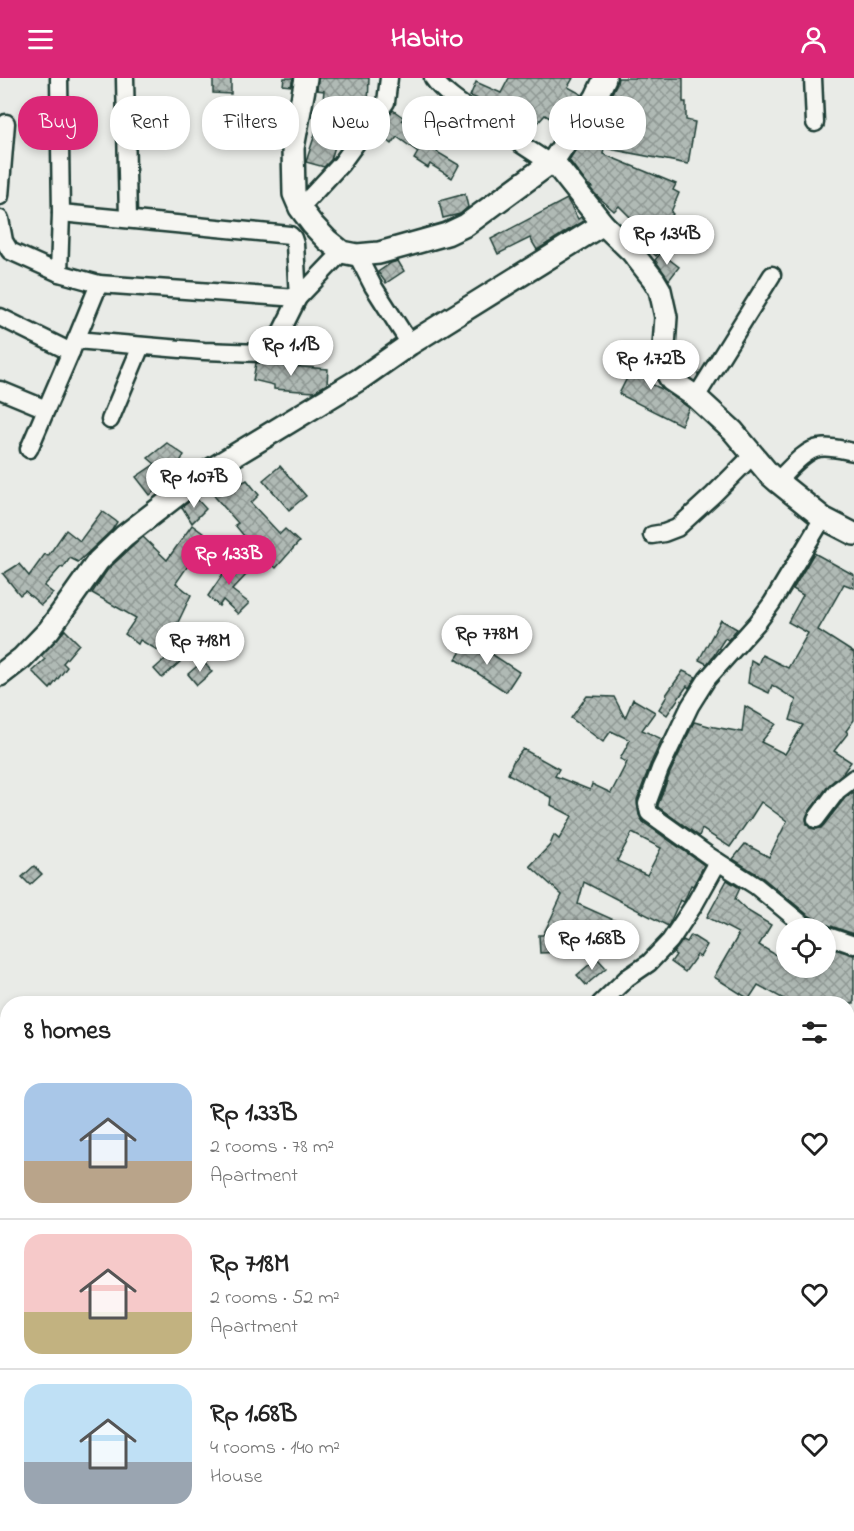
<!DOCTYPE html>
<meta charset="utf-8">
<style>
body{margin:0;font-family:"Indie Flower",sans-serif;background:#f6f6f6;color:#222;height:100vh;display:flex;flex-direction:column;font-size:22px;white-space:nowrap}
*{box-sizing:border-box;margin:0}
p{font-size:20px;color:#767676}
.icon{flex:none;width:33px;height:33px;fill:none;stroke:currentColor;stroke-width:2;stroke-linecap:round;stroke-linejoin:round}
.map{position:relative;flex:1;overflow:hidden}
.panel{position:absolute;left:0px;top:918px;width:855px;height:536px;display:flex;flex-direction:column;background:#fff;border-radius:24px 24px 0 0;box-shadow:0 3px 9px #0003}
.panel>*{flex:none}
.guide{position:absolute;left:18px;top:18px;width:819px;height:54px;display:flex;gap:12px}
.tools{position:absolute;left:776px;top:840px;display:grid;gap:12px}
.tools a{display:grid;place-items:center;width:60px;height:60px;border-radius:50%;background:#fff;box-shadow:0 3px 9px #0003;font-size:30px}
.price{position:absolute;translate:-50% -51px;padding:0 14px;border-radius:21px;background:#fff;color:#222;font-size:20px;line-height:39px;filter:drop-shadow(0 2px 3px #0008)}
.price::after{content:'';position:absolute;left:50%;top:36px;width:18px;height:14px;margin-left:-9px;background:inherit;clip-path:polygon(0 0,100% 0,50% 100%)}
.price.on{background:#db2777;color:#fff}
ul{padding:0;list-style:none}
li{display:flex;align-items:center;gap:18px;height:150px;padding:0 24px}
li+li{border-top:2px solid #e0e0e0}
li span{display:grid;place-items:center;flex:none;width:168px;height:120px;border-radius:18px;color:#555}
li>.icon{margin-inline-start:auto}
span .icon{width:72px;height:72px;fill:#fffc;stroke-width:1}
li b{font-size:26px}
h2{display:flex;justify-content:space-between;align-items:center;height:72px;padding:0 24px;font-size:26px}
.chip{padding:0 21px;border-radius:24px;background:#fff;box-shadow:0 3px 9px #0003;font-size:21px;line-height:54px}
.chip.on{background:#db2777;color:#fff}
header{display:flex;justify-content:space-between;align-items:center;height:78px;padding:0 24px;background:#db2777;color:#fff;font-size:27px;font-weight:700}
.map>svg:first-child{display:block}
.building{fill:url(#building-cross-hatch);stroke:#1f3d34;stroke-width:1.5;fill-rule:evenodd}
.lines{fill:none;stroke-linecap:round;stroke-linejoin:round}
.minor-casing{stroke:#1f3d34;stroke-width:21}
.tertiary-casing{stroke:#1f3d34;stroke-width:26}
.minor{stroke:#f6f6f2;stroke-width:16}
.tertiary{stroke:#f6f6f2;stroke-width:21}
</style>
<header><svg class="icon" aria-label="menu" viewBox="0 0 24 24"><path d="M4 6h16M4 12h16M4 18h16"/></svg>Habito<svg class="icon" aria-label="person" viewBox="0 0 24 24"><circle cx="12" cy="8" r="4"/><path d="M4 21q1-7 8-7t8 7"/></svg></header>
<div class="map">
<svg width="854" height="1453" viewBox="0 0 854 1453">
<defs>
<pattern id="building-cross-hatch" width="8" height="8" patternUnits="userSpaceOnUse" patternTransform="scale(1.5)"><rect width="8" height="8" fill="#b0bab5"/><path d="M0 0l8 8M0 8l8-8" fill="none" stroke="#8f9894"/></pattern>
</defs>
<rect width="100%" height="100%" fill="#e9ebe7"/>
<filter id="ink" filterUnits="userSpaceOnUse"><feTurbulence type="fractalNoise" baseFrequency=".0167" numOctaves="2"/><feDisplacementMap in="SourceGraphic" scale="12" xChannelSelector="R" yChannelSelector="G"/><feConvolveMatrix kernelMatrix="1 2 1 2 8 2 1 2 1" color-interpolation-filters="sRGB"/></filter>
<g filter="url(#ink)">
<g class="building">
<path d="M 213,0 L 231,0 L 231,16 L 213,15 Z"/>
<path d="M 284,0 L 293,0 L 291,8 L 283,7 Z"/>
<path d="M 318,0 L 369,0 L 368,31 L 340,69 L 335,68 L 331,82 L 324,89 L 306,84 L 315,56 L 316,45 L 320,46 L 324,13 L 317,12 Z"/>
<path d="M 509,0 L 573,0 L 568,9 L 581,16 L 572,31 L 568,29 L 558,45 L 545,37 L 527,57 L 477,24 L 478,21 L 470,18 L 476,4 L 501,15 Z"/>
<path d="M 618,0 L 683,0 L 683,24 L 686,24 L 686,42 L 695,44 L 688,86 L 604,70 L 603,76 L 676,106 L 673,112 L 679,115 L 671,134 L 673,136 L 666,145 L 677,154 L 656,178 L 629,153 L 636,145 L 619,128 L 614,133 L 595,116 L 590,110 L 592,109 L 587,106 L 569,82 L 596,41 L 598,43 L 617,5 Z"/>
<path d="M 393,32 L 404,40 L 402,42 L 427,60 L 429,56 L 443,64 L 437,74 L 459,87 L 452,100 L 430,86 L 428,90 L 414,81 L 418,74 L 397,59 L 392,66 L 377,54 Z"/>
<path d="M 465,116 L 468,129 L 460,136 L 443,140 L 439,123 Z"/>
<path d="M 567,121 L 578,141 L 581,139 L 583,143 L 537,172 L 530,160 L 498,176 L 491,161 Z"/>
<path d="M 661,175 L 679,189 L 669,202 L 655,182 Z"/>
<path d="M 398,183 L 404,193 L 386,205 L 378,194 L 391,185 Z"/>
<path d="M 642,270 L 651,275 L 651,286 L 654,297 L 649,305 L 664,312 L 689,330 L 681,347 L 619,316 Z"/>
<path d="M 265,284 L 276,287 L 328,291 L 327,306 L 314,314 L 274,311 L 274,307 L 253,302 L 256,285 Z"/>
<path d="M 167,365 L 184,377 L 178,387 L 186,394 L 174,403 L 170,400 L 150,417 L 136,399 L 155,386 L 148,380 Z"/>
<path d="M 280,388 L 306,418 L 289,432 L 263,402 Z"/>
<path d="M 231,398 L 239,406 L 247,402 L 259,417 L 251,425 L 280,456 L 285,451 L 299,464 L 276,490 L 249,464 L 235,447 L 238,445 L 215,419 L 213,409 L 219,408 Z"/>
<path d="M 195,419 L 206,431 L 192,445 L 182,429 Z"/>
<path d="M 102,433 L 117,444 L 112,452 L 78,484 L 70,480 L 63,490 L 61,489 L 44,508 L 53,515 L 41,527 L 25,513 L 20,517 L 3,496 L 19,486 L 29,498 L 45,476 L 48,478 L 66,452 L 80,463 Z"/>
<path d="M 192,447 L 204,456 L 189,476 L 194,479 L 176,505 L 191,517 L 173,555 L 179,559 L 168,578 L 140,562 L 138,566 L 125,556 L 136,540 L 92,515 L 108,491 L 143,459 L 167,482 Z"/>
<path d="M 814,475 L 854,497 L 854,510 L 844,506 L 818,552 L 854,575 L 854,642 L 846,653 L 848,655 L 834,673 L 851,684 L 843,695 L 829,707 L 808,735 L 806,740 L 807,746 L 810,750 L 815,751 L 821,750 L 845,720 L 854,714 L 854,856 L 828,847 L 820,846 L 816,841 L 808,837 L 763,800 L 733,781 L 745,766 L 769,779 L 787,743 L 761,724 L 749,743 L 748,743 L 730,769 L 702,751 L 699,758 L 658,729 L 658,727 L 670,695 L 694,644 L 709,648 L 742,654 L 745,628 L 776,646 L 761,664 L 785,676 L 803,647 L 790,642 L 796,622 L 772,607 L 769,615 L 748,605 L 751,582 L 758,586 L 762,577 L 788,590 L 808,555 L 788,544 L 803,517 L 793,511 Z"/>
<path d="M 228,478 L 247,496 L 232,512 L 249,525 L 238,536 L 223,522 L 219,528 L 208,518 L 223,496 L 217,490 Z"/>
<path d="M 721,542 L 737,551 L 728,562 L 725,560 L 714,577 L 707,586 L 699,582 Z"/>
<path d="M 65,552 L 79,566 L 63,585 L 67,589 L 50,611 L 32,593 L 45,581 L 41,578 Z"/>
<path d="M 469,561 L 519,594 L 506,614 L 456,581 Z"/>
<path d="M 172,575 L 180,584 L 162,600 L 154,591 Z"/>
<path d="M 203,583 L 212,594 L 197,607 L 188,596 Z"/>
<path d="M 683,593 L 696,599 L 689,610 L 687,608 L 667,637 L 659,631 L 667,618 L 666,617 Z"/>
<path d="M 587,618 L 614,619 L 625,640 L 633,621 L 655,634 L 642,652 L 662,661 L 650,687 L 637,722 L 639,737 L 643,744 L 704,787 L 693,808 L 691,807 L 684,824 L 680,822 L 672,840 L 668,848 L 584,804 L 578,826 L 623,846 L 614,865 L 603,860 L 594,880 L 562,867 L 562,874 L 540,875 L 539,857 L 543,857 L 562,817 L 530,788 L 550,767 L 554,757 L 559,761 L 572,738 L 551,727 L 552,720 L 508,696 L 513,684 L 523,671 L 559,691 L 555,698 L 590,712 L 592,706 L 611,715 L 627,684 L 620,681 L 630,662 L 611,653 L 603,664 L 571,640 ZM 632,755 L 661,770 L 647,797 L 617,783 Z"/>
<path d="M 34,788 L 42,796 L 30,807 L 22,799 Z"/>
<path d="M 727,802 L 740,810 L 735,821 L 748,833 L 771,847 L 759,867 L 786,883 L 786,890 L 825,890 L 825,868 L 854,877 L 854,926 L 790,926 L 784,921 L 758,907 L 749,921 L 714,899 L 738,858 L 737,857 L 738,855 L 707,839 Z"/>
<path d="M 691,857 L 707,867 L 700,879 L 697,877 L 685,894 L 671,884 L 676,877 L 673,875 L 683,862 L 687,864 Z"/>
<path d="M 597,880 L 606,890 L 586,907 L 577,897 Z"/>
</g>
<g class="lines">
<g class="minor-casing">
<g id="minor">
<path d="M 59,0 L 61,135 L 290,157 L 293,160 L 295,166 L 298,220 L 99,206 L 76,262"/>
<path d="M 125,0 L 128,141"/>
<path d="M 433,0 C 444,16 464,28 480,39 C 503,54 526,70 550,85"/>
<path d="M 813,0 L 815,45"/>
<path d="M 0,118 L 6,45"/>
<path d="M 300,130 L 341,86 L 386,24 L 389,0"/>
<path d="M 0,141 L 4,163 L 10,173 L 59,195 L 99,206"/>
<path d="M 357,177 L 373,208 L 410,266"/>
<path d="M 59,195 L 61,135"/>
<path d="M 0,239 L 71,274"/>
<path d="M 0,312 L 46,331"/>
<path d="M 696,319 L 772,197"/>
<path d="M 110,342 L 141,268"/>
<path d="M 29,371 L 76,262 L 204,273 L 260,275 L 273,270 L 298,220 L 342,174"/>
<path d="M 777,403 C 788,393 804,372 819,370 C 830,368 843,372 854,374"/>
<path d="M 652,457 L 664,455 L 677,450 L 713,417 L 753,377"/>
<path d="M 816,741 L 837,713 L 854,700"/>
<path d="M 811,850 L 802,846 L 756,808 L 709,778 L 649,735 L 647,726 L 660,691 L 690,628 L 707,601 L 758,544 L 772,525 L 823,440"/>
<path d="M 825,857 L 854,867"/>
<path d="M 600,926 L 627,900 L 649,885 L 670,863 L 694,827 L 718,784"/>
<path d="M 854,1137 C 848,1151 846,1162 854,1176"/>
<path d="M 848,1320 L 854,1300"/>
<path d="M 249,1453 L 256,1446"/>
<path d="M 787,1453 L 792,1446"/>
</g>
</g>
<g class="tertiary-casing">
<g id="tertiary">
<path d="M 306,0 L 293,70 L 294,116 L 300,130 L 312,146 L 327,162 L 342,174 L 357,177 L 379,175 L 447,156 L 466,147 L 553,83 L 596,19 L 605,0"/>
<path d="M 553,83 L 603,146 L 632,174 L 654,202 L 660,212 L 666,239 L 663,283 L 666,293 L 671,302 L 696,319 L 733,353 L 769,396 L 777,403 L 823,440 L 854,456"/>
<path d="M 0,597 L 22,580 L 49,552 L 98,483 L 124,458 L 207,394 L 360,301 L 410,266 L 603,146"/>
</g>
</g>
<use href="#minor" class="minor"/>
<use href="#tertiary" class="tertiary"/>
</g>
</g>
</svg>
<div class="tools">
<a><svg class="icon" aria-label="locate" viewBox="0 0 24 24"><circle cx="12" cy="12" r="6"/><path d="M12 2v4M12 18v4M2 12h4M18 12h4"/></svg></a>
</div>
<b class="price" style="left:667px;top:188px">Rp 1.34B</b>
<b class="price" style="left:291px;top:299px">Rp 1.1B</b>
<b class="price" style="left:651px;top:313px">Rp 1.72B</b>
<b class="price" style="left:194px;top:431px">Rp 1.07B</b>
<b class="price on" style="left:229px;top:508px">Rp 1.33B</b>
<b class="price" style="left:487px;top:588px">Rp 778M</b>
<b class="price" style="left:200px;top:595px">Rp 718M</b>
<b class="price" style="left:592px;top:893px">Rp 1.68B</b>
<div class="guide">
<a class="chip on">Buy</a>
<a class="chip">Rent</a>
<a class="chip">Filters</a>
<a class="chip">New</a>
<a class="chip">Apartment</a>
<a class="chip">House</a>
</div>
<section class="panel">
<h2>8 homes<svg class="icon" aria-label="filters" viewBox="0 0 24 24"><path d="M4 7h16M4 17h16"/><circle cx="9" cy="7" r="2"/><circle cx="15" cy="17" r="2"/></svg></h2>
<ul>
<li><span style="background:linear-gradient(#a9c7e8 65%,#b9a48a 0)"><svg class="icon" aria-label="home" viewBox="0 0 24 24"><path d="M3 11l9-7 9 7M6 9v11h12V9"/></svg></span><div><b>Rp 1.33B</b><p>2 rooms · 78 m²</p><p>Apartment</p></div><svg class="icon" aria-label="heart" viewBox="0 0 24 24"><path d="M12 20l-8-8c-3-5 5-10 8-4 3-6 11-1 8 4z"/></svg></li>
<li><span style="background:linear-gradient(#f6c9c9 65%,#c2b280 0)"><svg class="icon" aria-label="home" viewBox="0 0 24 24"><path d="M3 11l9-7 9 7M6 9v11h12V9"/></svg></span><div><b>Rp 718M</b><p>2 rooms · 52 m²</p><p>Apartment</p></div><svg class="icon" aria-label="heart" viewBox="0 0 24 24"><path d="M12 20l-8-8c-3-5 5-10 8-4 3-6 11-1 8 4z"/></svg></li>
<li><span style="background:linear-gradient(#bfe0f5 65%,#9aa5b1 0)"><svg class="icon" aria-label="home" viewBox="0 0 24 24"><path d="M3 11l9-7 9 7M6 9v11h12V9"/></svg></span><div><b>Rp 1.68B</b><p>4 rooms · 140 m²</p><p>House</p></div><svg class="icon" aria-label="heart" viewBox="0 0 24 24"><path d="M12 20l-8-8c-3-5 5-10 8-4 3-6 11-1 8 4z"/></svg></li>
</ul>
</section>
</div>
